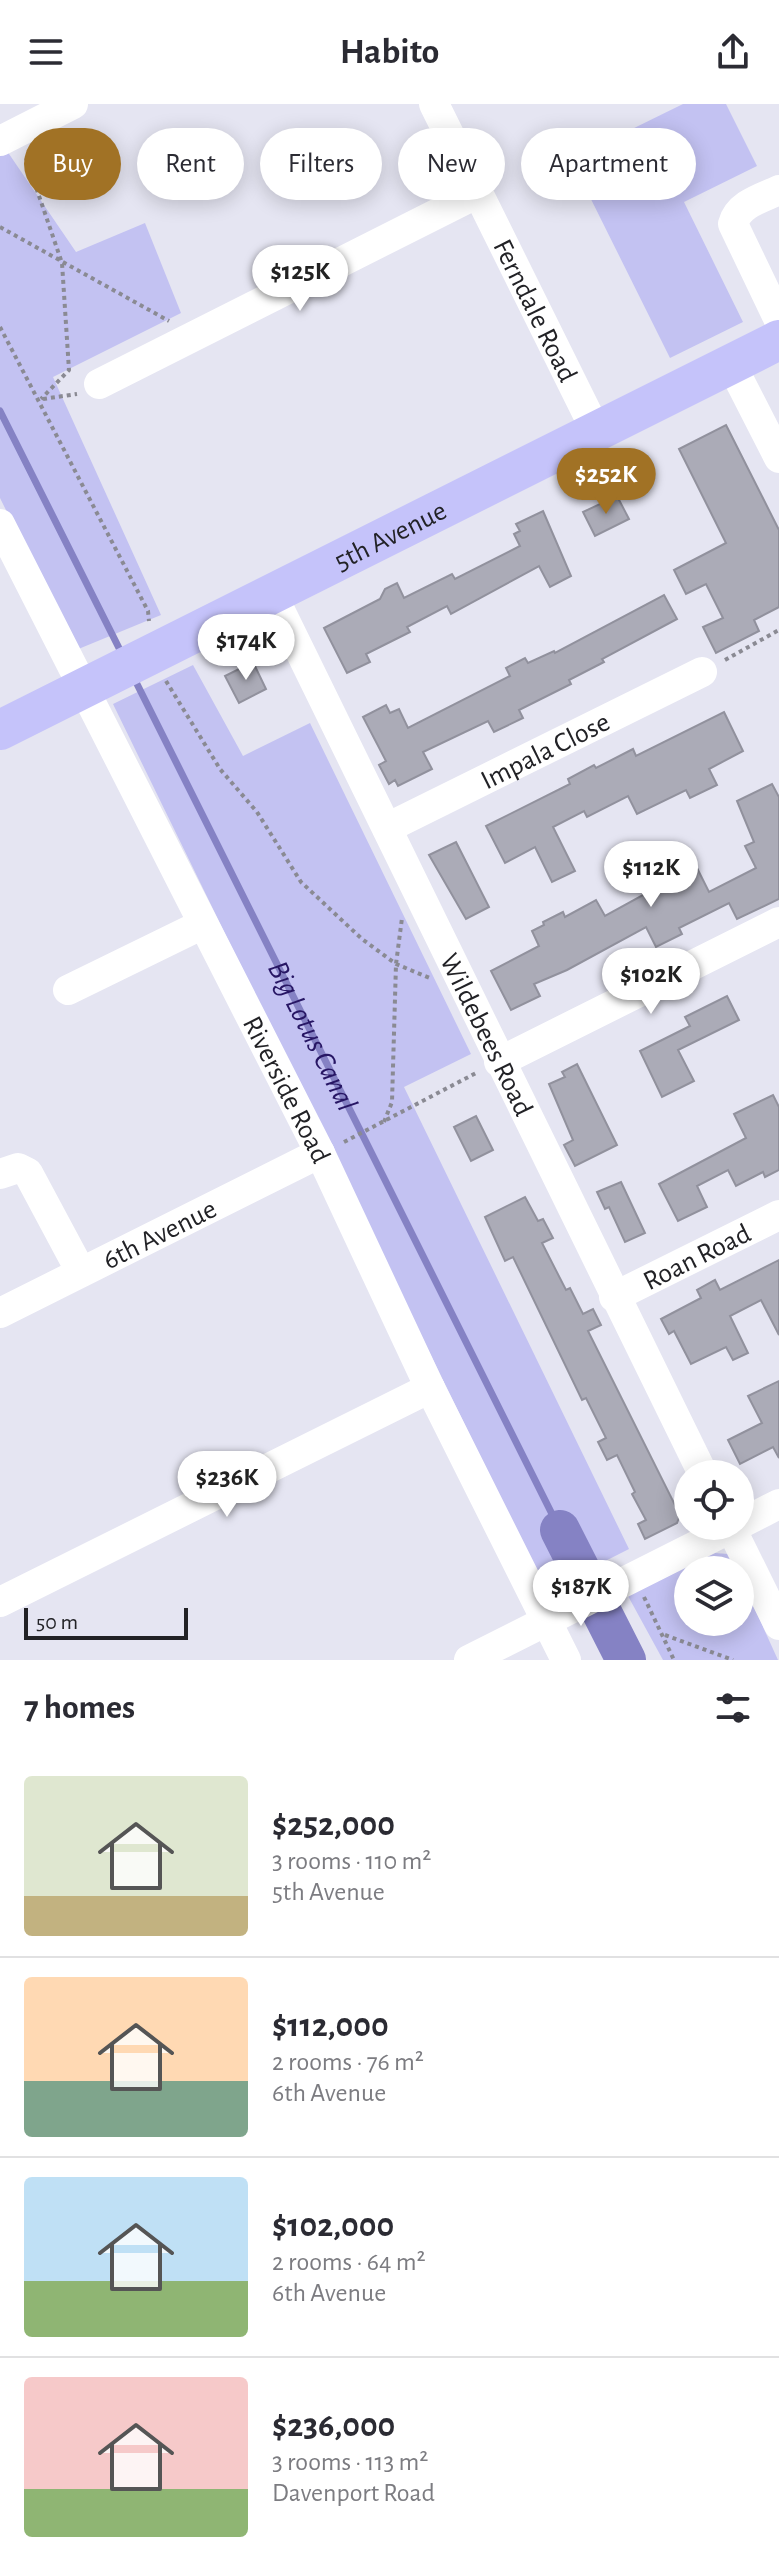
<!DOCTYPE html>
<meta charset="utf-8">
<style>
body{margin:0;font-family:"Alegreya Sans",sans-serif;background:#f2f2f3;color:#2b2b33;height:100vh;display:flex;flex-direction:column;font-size:30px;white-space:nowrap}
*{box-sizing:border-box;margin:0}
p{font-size:26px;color:#7c7c81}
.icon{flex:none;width:44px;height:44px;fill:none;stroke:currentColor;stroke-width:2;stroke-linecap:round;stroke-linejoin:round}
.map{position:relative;height:1556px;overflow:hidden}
.panel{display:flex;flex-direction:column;background:#fff;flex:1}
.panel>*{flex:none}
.guide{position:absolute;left:24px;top:24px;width:732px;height:72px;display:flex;gap:16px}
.buttons{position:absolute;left:674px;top:1356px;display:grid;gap:16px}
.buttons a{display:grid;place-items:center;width:80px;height:80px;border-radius:50%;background:#fff;box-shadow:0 4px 20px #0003;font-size:40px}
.scale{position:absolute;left:24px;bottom:20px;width:164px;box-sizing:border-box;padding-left:8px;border:4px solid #222226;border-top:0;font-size:22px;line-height:28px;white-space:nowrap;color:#222226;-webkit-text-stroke:6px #e5e5f2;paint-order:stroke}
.price{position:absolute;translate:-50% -68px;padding:0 18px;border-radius:28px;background:#fff;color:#222;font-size:26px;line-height:52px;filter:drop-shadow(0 2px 4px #0008)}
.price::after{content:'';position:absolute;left:50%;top:48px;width:24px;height:18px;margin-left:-12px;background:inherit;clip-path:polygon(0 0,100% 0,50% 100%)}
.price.on{background:#a17225;color:#fff}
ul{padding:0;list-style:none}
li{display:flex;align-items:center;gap:24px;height:200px;padding:0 24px}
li+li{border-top:2px solid #e1e1e2}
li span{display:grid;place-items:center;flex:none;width:224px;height:160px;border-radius:8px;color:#555}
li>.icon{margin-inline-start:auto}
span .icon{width:96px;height:96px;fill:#fffc;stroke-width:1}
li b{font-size:34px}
h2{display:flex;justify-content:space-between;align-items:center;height:96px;padding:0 24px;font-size:34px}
.chip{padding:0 28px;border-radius:36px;background:#fff;box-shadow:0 4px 20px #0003;font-size:28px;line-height:72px}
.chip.on{background:#a17225;color:#fff}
header{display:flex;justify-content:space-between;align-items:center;height:104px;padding:0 24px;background:#fff;font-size:36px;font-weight:700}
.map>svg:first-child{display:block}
.green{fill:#c3c2f2}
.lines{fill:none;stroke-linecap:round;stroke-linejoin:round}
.stream{stroke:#8582c4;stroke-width:7}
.river{stroke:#8582c4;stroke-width:40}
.building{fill:#ababb7;stroke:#91919d;stroke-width:2}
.path{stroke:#8a8a93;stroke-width:4;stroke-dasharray:4 4;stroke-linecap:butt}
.minor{stroke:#fff;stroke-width:30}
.major{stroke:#c5c3fa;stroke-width:40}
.labels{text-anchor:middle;stroke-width:7;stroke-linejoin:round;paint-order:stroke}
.street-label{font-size:28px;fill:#222226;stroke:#e5e5f2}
.water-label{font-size:30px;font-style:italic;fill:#271664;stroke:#e5e5f2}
</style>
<header><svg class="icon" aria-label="menu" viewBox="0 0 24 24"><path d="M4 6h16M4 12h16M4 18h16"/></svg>Habito<svg class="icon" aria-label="share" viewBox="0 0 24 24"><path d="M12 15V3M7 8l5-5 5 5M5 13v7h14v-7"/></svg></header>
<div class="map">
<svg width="779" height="1556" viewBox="0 0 779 1556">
<rect width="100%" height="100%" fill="#e5e5f2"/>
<g class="green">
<path d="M 683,0 L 726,0 L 757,62 L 684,98 L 743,218 L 670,254 L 571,55 Z"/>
<path d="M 7,47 L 76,148 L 145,119 L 181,209 L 53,273 L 161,511 L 76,546 L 0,394 L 0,51 Z"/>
<path d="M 193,561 L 243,652 L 310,619 L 471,950 L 404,983 L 629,1445 L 546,1487 L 113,600 Z"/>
<path d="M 715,1449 L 728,1450 L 737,1466 L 688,1466 L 688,1518 L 740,1518 L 740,1472 L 778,1556 L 663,1556 L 628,1492 Z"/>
</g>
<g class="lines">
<g class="stream">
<path d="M 0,307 L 123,552"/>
<path id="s1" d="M 134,574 L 560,1426"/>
</g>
<path class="river" d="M 560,1426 L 626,1556"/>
</g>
<g class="building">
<path d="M 726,321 L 779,426 L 779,503 L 754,516 L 759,527 L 716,549 L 703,523 L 723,514 L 706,480 L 686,490 L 674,466 L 726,439 L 679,345 Z"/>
<path d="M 617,392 L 629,415 L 595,432 L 583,408 Z"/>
<path d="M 543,407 L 571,472 L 550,483 L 539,462 L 451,510 L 447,502 L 407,523 L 410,528 L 366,550 L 370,558 L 347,569 L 324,524 L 380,495 L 385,485 L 397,479 L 404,494 L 452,470 L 455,475 L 520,442 L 514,430 L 520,427 L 516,420 Z"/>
<path d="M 664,491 L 677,515 L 602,555 L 604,558 L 569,576 L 571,580 L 519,606 L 523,614 L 494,628 L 488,617 L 423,648 L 432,665 L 398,682 L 395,676 L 389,680 L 379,661 L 386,657 L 363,613 L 386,601 L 390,609 L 399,605 L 408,624 L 510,572 L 506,564 L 525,554 L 528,559 L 554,547 L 555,549 Z"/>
<path d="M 253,558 L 266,585 L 239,599 L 225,572 Z"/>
<path d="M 724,608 L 743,647 L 709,665 L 717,681 L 690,694 L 686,686 L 637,710 L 628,692 L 587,713 L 584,707 L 553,723 L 575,767 L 552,778 L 535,743 L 505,759 L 486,722 L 570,680 L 568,675 L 594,661 L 596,664 L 633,645 L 636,652 Z"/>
<path d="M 772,680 L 779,693 L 779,795 L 737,815 L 729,799 L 679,824 L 682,830 L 656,843 L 646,823 L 567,866 L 534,880 L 540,892 L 511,906 L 491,867 L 539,842 L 532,827 L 544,821 L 543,818 L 563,808 L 565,813 L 596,796 L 605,812 L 696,762 L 709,788 L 756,764 L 745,742 L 754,738 L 737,697 Z"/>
<path d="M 456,738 L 489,803 L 466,815 L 429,751 Z"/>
<path d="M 727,892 L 739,916 L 678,946 L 694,977 L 662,993 L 640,947 L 690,922 L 685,913 Z"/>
<path d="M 577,960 L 617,1041 L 575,1062 L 564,1041 L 573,1036 L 549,980 L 565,973 L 562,968 Z"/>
<path d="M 773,991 L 779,1003 L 779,1066 L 765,1073 L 763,1068 L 736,1082 L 728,1066 L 697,1082 L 707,1103 L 678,1117 L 659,1080 L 746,1034 L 734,1010 Z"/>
<path d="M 476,1012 L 493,1046 L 471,1057 L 454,1023 Z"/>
<path d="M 621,1078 L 645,1129 L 625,1138 L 609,1103 L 605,1105 L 597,1088 Z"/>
<path d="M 525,1093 L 538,1117 L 543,1115 L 553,1134 L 542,1139 L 566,1186 L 570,1184 L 583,1210 L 593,1205 L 601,1221 L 588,1227 L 680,1411 L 677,1419 L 645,1435 L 638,1420 L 646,1416 L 632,1390 L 635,1388 L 617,1351 L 607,1356 L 598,1338 L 606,1334 L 586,1294 L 582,1296 L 513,1153 L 505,1157 L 485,1113 Z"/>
<path d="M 779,1156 L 779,1231 L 761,1196 L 730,1212 L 748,1249 L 733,1256 L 726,1243 L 691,1260 L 674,1227 L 669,1230 L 661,1215 L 701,1194 L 697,1186 L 715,1176 L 720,1186 Z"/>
<path d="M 779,1277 L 779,1354 L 773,1343 L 740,1360 L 728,1336 L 762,1319 L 748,1292 Z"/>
</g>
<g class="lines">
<g class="path">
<path d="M 26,54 L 62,159 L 69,266 L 41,295"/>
<path d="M 0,123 L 169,217"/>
<path d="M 0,223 L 148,507 L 149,517"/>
<path d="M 43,295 L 77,290"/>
<path d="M 725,556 L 779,526"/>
<path d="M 166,577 L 220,665 L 257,708 L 301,778 L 362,835 L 396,860 L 432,875"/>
<path d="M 384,1018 L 392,998 L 396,860 L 402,814"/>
<path d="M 344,1038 L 478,968"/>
<path d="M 644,1493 L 674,1556"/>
<path d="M 665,1531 L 733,1556"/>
</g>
<g class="minor">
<path id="s2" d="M 434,0 L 596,327"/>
<path d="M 0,37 L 73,0"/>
<path d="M 779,86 C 762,94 738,100 733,120 L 779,216"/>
<path d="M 731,260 L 779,354"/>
<path d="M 99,280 L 478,89"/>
<path id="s3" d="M 0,420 L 320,1049 L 430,1284 L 566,1556"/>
<path id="s4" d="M 272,490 L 703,1370"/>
<path id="s5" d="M 387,724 L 702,568"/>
<path d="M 68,886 L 203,820"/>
<path d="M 499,958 L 779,818"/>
<path d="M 0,1070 L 18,1064 L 28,1069 L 81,1168"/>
<path id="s6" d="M 614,1193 L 779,1111"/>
<path id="s7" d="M 0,1209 L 320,1049"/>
<path d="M 740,1420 L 779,1400"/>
<path d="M 730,1422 L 779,1521"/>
<path d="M 0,1498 L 430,1284"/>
<path d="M 469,1556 L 735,1422"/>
</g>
<path class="major" id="s8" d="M 0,626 L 779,236"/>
</g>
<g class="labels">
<g class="street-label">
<text dy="10" stroke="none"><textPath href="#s2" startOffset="230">Ferndale Road</textPath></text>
<text dy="10" stroke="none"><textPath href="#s8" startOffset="436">5th Avenue</textPath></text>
<text dy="10" stroke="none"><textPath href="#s5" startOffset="176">Impala Close</textPath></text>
<text dy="10" stroke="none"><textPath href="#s4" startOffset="490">Wildebees Road</textPath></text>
<text dy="10" stroke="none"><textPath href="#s3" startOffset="634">Riverside Road</textPath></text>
<text dy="10" stroke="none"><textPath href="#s7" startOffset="178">6th Avenue</textPath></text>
<text dy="10" stroke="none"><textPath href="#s6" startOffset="92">Roan Road</textPath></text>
</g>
<g class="water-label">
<text dy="10" stroke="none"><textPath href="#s1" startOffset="400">Big Lotus Canal</textPath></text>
</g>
</g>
</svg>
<div class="buttons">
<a><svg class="icon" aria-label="locate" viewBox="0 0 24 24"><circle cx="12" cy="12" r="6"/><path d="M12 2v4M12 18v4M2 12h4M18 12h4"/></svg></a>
<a><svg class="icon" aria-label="layers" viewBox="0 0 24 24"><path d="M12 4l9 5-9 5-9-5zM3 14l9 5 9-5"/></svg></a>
</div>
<div class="scale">50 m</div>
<b class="price" style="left:300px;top:209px">$125K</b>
<b class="price on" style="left:606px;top:412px">$252K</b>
<b class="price" style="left:246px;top:578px">$174K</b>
<b class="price" style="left:651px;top:805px">$112K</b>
<b class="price" style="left:651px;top:912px">$102K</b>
<b class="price" style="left:227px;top:1415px">$236K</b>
<b class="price" style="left:581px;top:1524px">$187K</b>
<div class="guide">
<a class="chip on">Buy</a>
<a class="chip">Rent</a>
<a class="chip">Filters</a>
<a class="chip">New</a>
<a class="chip">Apartment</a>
</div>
</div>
<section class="panel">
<h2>7 homes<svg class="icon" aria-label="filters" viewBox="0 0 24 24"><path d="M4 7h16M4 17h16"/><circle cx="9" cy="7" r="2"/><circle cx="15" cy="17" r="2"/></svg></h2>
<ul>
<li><span style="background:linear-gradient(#dfe7d0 75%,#c2b280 0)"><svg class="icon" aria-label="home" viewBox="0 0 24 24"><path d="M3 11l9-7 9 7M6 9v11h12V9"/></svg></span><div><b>$252,000</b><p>3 rooms · 110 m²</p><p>5th Avenue</p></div></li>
<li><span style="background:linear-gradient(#ffd9b3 65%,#7fa58c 0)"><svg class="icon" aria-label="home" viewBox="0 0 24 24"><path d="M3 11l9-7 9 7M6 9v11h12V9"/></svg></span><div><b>$112,000</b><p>2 rooms · 76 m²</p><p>6th Avenue</p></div></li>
<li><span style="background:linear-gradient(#bfe0f5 65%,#8fb573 0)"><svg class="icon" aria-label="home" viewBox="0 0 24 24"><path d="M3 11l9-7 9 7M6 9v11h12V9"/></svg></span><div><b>$102,000</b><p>2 rooms · 64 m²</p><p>6th Avenue</p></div></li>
<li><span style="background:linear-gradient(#f6c9c9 70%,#8fb573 0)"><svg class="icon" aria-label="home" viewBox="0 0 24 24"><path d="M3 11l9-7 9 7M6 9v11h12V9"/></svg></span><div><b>$236,000</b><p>3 rooms · 113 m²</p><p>Davenport Road</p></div></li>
</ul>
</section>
